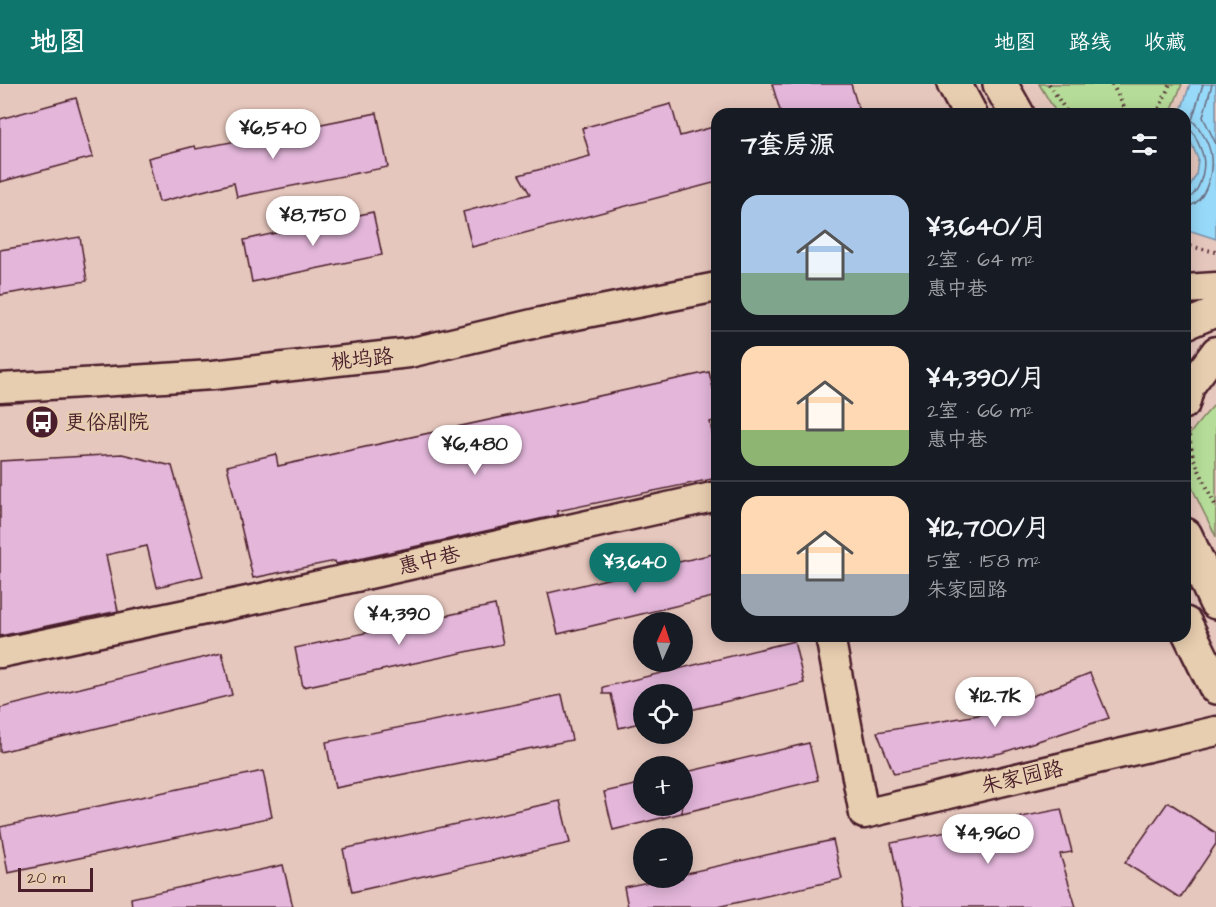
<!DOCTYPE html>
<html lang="zh">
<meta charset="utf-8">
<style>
body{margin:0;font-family:"Architects Daughter","LXGW WenKai TC",sans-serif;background:#242831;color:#f1f3f6;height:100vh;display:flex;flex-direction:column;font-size:22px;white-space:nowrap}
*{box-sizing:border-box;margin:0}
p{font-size:20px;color:#9ea1a6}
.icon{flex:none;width:33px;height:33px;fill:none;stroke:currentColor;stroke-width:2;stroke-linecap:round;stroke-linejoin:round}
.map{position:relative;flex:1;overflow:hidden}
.sheet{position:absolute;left:711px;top:24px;width:480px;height:534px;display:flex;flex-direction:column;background:#171b24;border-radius:18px;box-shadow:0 3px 15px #0003}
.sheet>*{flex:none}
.needle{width:39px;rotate:3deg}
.fabs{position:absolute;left:633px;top:528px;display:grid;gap:12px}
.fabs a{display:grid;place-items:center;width:60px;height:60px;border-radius:50%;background:#171b24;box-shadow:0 3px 15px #0003;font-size:30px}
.scale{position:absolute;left:18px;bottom:15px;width:75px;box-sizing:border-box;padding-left:6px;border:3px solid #4a1f2b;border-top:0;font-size:16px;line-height:21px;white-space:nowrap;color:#4a1f2b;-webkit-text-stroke:4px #e8ceb0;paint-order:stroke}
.price{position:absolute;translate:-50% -51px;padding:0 14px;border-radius:21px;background:#fff;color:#222;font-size:20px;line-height:39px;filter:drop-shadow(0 2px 3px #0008)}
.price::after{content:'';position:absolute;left:50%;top:36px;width:18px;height:14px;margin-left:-9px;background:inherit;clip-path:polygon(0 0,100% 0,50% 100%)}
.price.selected{background:#0f766e;color:#fff}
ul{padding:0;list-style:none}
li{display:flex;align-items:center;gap:18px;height:150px;padding:0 30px}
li+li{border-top:2px solid #363941}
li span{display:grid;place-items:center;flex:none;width:168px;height:120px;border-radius:18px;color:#555}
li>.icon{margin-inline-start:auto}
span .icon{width:72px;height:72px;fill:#fffc;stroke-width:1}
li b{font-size:26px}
h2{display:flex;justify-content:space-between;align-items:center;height:72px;padding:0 30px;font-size:26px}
header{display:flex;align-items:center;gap:36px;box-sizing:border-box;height:84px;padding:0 30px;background:#0f766e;color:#fff}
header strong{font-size:28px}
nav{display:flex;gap:33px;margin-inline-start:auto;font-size:21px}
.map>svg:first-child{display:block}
.green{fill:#b5dc98;stroke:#807e62;stroke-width:1.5}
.water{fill:#97d9f9;stroke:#788fa7;stroke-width:1.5}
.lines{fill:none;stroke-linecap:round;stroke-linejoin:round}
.shore{stroke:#69697d;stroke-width:1.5}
.building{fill:#e3b6da;stroke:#4a1f2b;stroke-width:1.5}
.minor-casing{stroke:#4a1f2b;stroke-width:33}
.major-casing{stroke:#4a1f2b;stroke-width:38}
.path{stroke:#4a1f2b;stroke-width:4;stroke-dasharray:1.5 4.5;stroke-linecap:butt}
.minor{stroke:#e8ceb0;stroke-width:28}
.major{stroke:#e8ceb0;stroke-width:33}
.labels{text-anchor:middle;stroke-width:4.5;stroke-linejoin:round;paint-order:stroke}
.street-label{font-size:21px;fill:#4a1f2b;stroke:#e8ceb0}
.poi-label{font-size:21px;fill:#4a1f2b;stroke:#e8ceb0;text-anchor:start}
</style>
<header>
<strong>地图</strong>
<nav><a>地图</a><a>路线</a><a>收藏</a></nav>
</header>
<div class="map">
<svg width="1216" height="823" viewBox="0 0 1216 823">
<rect width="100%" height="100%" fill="#e6c7bd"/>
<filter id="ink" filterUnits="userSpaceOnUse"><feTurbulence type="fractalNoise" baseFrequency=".0167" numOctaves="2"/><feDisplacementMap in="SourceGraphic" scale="12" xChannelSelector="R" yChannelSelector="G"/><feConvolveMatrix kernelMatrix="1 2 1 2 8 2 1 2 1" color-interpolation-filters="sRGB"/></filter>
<g filter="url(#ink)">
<g class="green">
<path d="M 1039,0 L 1182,0 L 1170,30 L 1057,30 Z"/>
<path d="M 1216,319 L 1216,453 C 1204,426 1176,385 1187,356 C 1191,345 1208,328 1216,319 Z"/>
</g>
<path class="water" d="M 1190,0 L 1216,0 L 1216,155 L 1188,146 L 1185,137 L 1185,111 L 1196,91 L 1198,75 L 1188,51 L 1185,49 L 1185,30 L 1180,30 Z"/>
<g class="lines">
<g class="shore">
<path d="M 1212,0 L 1203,33 L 1216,60"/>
<path d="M 1185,45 L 1193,48 C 1197,56 1201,64 1203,72 C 1206,85 1199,113 1185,115"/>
<path d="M 1185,123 C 1205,121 1213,90 1211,73 C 1210,60 1201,45 1192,36 L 1203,0"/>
</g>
</g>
<g class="building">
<path d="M 772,0 L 851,0 L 860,30 L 781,30 Z"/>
<path d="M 76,14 L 93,73 L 0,98 L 0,35 Z"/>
<path d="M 671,20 L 680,52 L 717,42 L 717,98 L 472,163 L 463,128 L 530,110 L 519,91 L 590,72 L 582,44 Z"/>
<path d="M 377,29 L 388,83 L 237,113 L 234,99 L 159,118 L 148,74 L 195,62 L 196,65 Z"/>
<path d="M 373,128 L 382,171 L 252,198 L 244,156 Z"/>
<path d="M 80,153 L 87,197 L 0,211 L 0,166 Z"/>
<path d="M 709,288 L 717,320 L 717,336 L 710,338 L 717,373 L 717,394 L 557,427 L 558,431 L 336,480 L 335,477 L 253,494 L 227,382 L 276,370 L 278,382 Z"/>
<path d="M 122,370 L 172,382 L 203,492 L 157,503 L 147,462 L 106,471 L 118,527 L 0,552 L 0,377 Z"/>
<path d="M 717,469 L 717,512 L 558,550 L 548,509 Z"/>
<path d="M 495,521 L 503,560 L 303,603 L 295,564 Z"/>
<path d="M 794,557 L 804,599 L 682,628 L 682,610 L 644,610 L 644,638 L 619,644 L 611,610 L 603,610 L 603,603 Z"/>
<path d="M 222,569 L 232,611 L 0,668 L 0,624 Z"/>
<path d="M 1090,589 L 1109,634 L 1001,669 L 894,690 L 877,648 L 990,629 Z"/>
<path d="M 562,611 L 572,656 L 335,704 L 326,658 Z"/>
<path d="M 809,659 L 818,696 L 682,729 L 682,689 Z"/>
<path d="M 263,687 L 272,733 L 8,789 L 0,743 Z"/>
<path d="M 644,699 L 644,722 L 681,722 L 682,729 L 613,746 L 604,708 Z"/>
<path d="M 560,717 L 570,759 L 352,808 L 343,765 Z"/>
<path d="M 1168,718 L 1216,749 L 1216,760 L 1180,814 L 1125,779 Z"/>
<path d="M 1061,725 L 1072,768 L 1060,770 L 1076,823 L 904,823 L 891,759 Z"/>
<path d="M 833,756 L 842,795 L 717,823 L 628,823 L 624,803 L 668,794 L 682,794 L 682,790 Z"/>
<path d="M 283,781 L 293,823 L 132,823 L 131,814 Z"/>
</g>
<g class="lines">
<g class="minor-casing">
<g id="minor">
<path d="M 1185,205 L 1216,203"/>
<path d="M 1185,241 L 1216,228"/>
<path d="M 0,304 L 213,291 L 409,269 L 541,238 L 717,203"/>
<path d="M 1185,320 L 1190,302 L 1216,267"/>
<path d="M 830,552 L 864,730 L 1216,647"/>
<path d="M 0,569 L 262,514 L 717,412"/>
</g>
</g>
<g class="major-casing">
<g id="major">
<path d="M 954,0 L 970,30"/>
<path d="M 1000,0 L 1017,30"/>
<path d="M 1185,451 L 1216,518"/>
<path d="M 1185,540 L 1216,603"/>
</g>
</g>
<g class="path">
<path d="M 1049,0 L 1068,30"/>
<path d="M 1112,0 L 1128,30"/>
<path d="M 1157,30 L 1170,0"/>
<path d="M 1185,161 L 1216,168"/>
<path d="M 1188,346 L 1193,373 L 1216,423"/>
</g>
<use href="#minor" class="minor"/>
<use href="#major" class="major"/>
</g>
</g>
<defs>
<g id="bus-disc" transform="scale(1.725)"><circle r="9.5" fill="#4a1f2b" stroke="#e8ceb0"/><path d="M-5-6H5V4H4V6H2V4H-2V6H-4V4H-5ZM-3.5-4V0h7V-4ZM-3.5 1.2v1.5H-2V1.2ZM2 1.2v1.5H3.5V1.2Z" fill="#fff"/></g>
</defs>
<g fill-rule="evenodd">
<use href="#bus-disc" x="42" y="338"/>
</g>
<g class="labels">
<g class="street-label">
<text transform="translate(362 275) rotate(-6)" y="7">桃坞路</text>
<text transform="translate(429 476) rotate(-13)" y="7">惠中巷</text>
<text transform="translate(1022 693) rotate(-13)" y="7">朱家园路</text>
</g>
<g class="poi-label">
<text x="65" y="345">更俗剧院</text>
</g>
</g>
</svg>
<div class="fabs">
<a><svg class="needle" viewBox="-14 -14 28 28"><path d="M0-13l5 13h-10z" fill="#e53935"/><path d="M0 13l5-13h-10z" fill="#9ea1a6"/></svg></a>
<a><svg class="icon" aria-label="locate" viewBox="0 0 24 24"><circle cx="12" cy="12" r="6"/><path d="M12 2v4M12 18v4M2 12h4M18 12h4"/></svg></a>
<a>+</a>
<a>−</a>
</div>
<div class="scale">20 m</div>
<b class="price" style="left:273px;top:76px">¥6,540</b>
<b class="price" style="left:313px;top:163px">¥8,750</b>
<b class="price" style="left:475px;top:392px">¥6,480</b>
<b class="price selected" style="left:635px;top:510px">¥3,640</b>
<b class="price" style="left:399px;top:562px">¥4,390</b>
<b class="price" style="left:995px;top:644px">¥12.7K</b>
<b class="price" style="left:988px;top:781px">¥4,960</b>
<section class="sheet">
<h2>7套房源<svg class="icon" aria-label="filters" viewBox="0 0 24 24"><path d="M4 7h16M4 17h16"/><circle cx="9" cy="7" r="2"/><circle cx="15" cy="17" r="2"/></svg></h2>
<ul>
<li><span style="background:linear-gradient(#a9c7e8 65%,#7fa58c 0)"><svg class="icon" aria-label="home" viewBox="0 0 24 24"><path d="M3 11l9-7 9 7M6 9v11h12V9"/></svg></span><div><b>¥3,640/月</b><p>2室 · 64 m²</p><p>惠中巷</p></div></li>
<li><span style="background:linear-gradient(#ffd9b3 70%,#8fb573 0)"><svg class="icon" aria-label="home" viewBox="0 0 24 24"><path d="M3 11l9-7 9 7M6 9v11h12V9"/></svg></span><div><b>¥4,390/月</b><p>2室 · 66 m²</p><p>惠中巷</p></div></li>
<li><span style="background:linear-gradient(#ffd9b3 65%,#9aa5b1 0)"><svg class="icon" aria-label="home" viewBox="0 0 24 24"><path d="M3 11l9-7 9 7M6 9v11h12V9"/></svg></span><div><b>¥12,700/月</b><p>5室 · 158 m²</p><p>朱家园路</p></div></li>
</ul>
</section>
</div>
